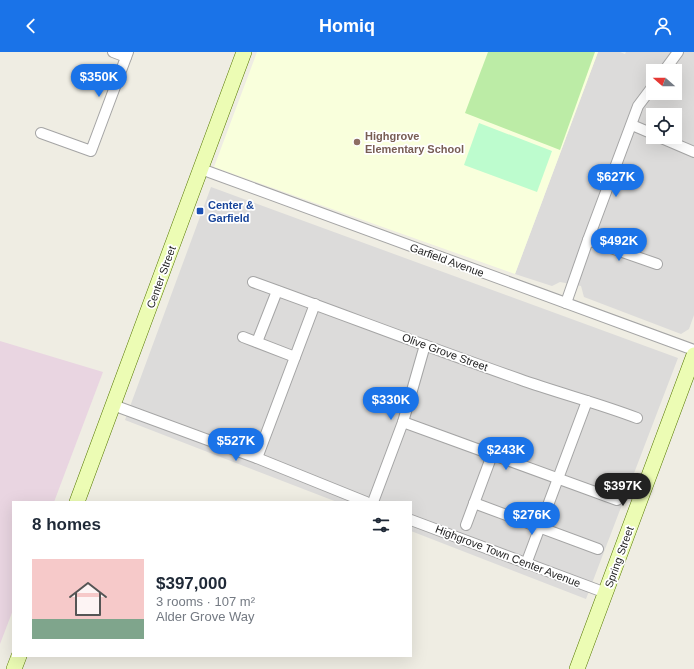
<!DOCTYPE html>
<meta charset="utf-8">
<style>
body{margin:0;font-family:Arial,sans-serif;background:#f2f2f3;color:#1f2937;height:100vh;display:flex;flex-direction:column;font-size:15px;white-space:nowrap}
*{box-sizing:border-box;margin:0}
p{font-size:13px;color:#747a83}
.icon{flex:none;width:22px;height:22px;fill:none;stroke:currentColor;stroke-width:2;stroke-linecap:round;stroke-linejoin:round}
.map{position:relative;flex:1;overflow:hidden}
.side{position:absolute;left:12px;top:449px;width:400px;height:156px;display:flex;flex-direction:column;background:#fff;border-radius:0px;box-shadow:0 4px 16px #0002}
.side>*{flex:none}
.needle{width:26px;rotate:290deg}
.controls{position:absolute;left:646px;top:12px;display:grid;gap:8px}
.controls a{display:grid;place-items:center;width:36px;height:36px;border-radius:0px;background:#fff;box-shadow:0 4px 16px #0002;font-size:20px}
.price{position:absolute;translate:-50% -34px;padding:0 9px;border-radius:14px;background:#1a73e8;color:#fff;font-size:13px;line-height:26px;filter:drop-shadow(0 1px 2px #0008)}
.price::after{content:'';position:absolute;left:50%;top:24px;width:12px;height:9px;margin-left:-6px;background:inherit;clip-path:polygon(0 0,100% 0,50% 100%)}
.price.current{background:#222;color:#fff}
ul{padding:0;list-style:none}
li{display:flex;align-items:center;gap:12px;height:100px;padding:0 20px}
li span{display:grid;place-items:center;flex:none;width:112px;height:80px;border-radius:0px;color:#555}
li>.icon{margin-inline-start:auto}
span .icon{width:48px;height:48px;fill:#fffc;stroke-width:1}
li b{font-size:17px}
h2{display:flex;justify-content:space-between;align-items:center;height:48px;padding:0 20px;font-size:17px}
header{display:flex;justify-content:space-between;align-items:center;height:52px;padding:0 20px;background:#1a73e8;color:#fff;font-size:18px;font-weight:800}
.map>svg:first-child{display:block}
.residential{fill:#dcdbda;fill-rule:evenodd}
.industrial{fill:#e9d5e1}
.education{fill:#f9ffdc}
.grass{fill:#bceca6}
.park{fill:#bdfcce}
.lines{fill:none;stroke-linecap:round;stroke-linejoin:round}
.street-casing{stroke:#a5a5a5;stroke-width:12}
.secondary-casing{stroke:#567900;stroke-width:16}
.street{stroke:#fff;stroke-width:10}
.secondary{stroke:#ecfcb4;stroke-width:15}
.education-dot{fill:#8d6e63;stroke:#fff;stroke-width:1.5}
.transit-dot{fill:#1a4fb4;stroke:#fff;stroke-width:1.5}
.labels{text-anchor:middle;stroke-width:3.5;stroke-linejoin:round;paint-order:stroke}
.education-label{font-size:11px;font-weight:bold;fill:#785e54;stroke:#fff;text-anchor:start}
.transit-label{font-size:11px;font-weight:bold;fill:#164399;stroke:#fff;text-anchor:start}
.street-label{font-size:11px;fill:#1e1e1e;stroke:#fff}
</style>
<header><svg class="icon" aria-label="back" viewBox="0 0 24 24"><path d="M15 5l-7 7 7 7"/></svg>Homiq<svg class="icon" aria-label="person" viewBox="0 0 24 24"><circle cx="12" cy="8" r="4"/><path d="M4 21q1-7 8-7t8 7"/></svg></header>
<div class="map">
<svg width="694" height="617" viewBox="0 0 694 617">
<rect width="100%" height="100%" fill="#efede3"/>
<g class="residential">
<path d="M 598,0 L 620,0 L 625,2 L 626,0 L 694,0 L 694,263 L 689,277 L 681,282 L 584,245 L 581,234 L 560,230 L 552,234 L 515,222 ZM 653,19 L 675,19 L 675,41 L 653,41 ZM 653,63 L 675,63 L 675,85 L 653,85 Z"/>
<path d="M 211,135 L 678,306 L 586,547 L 411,479 L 411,450 L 337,450 L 125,368 Z"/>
</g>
<path class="industrial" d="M 0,289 L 103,320 L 54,450 L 13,450 L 13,558 L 0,592 Z"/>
<path class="education" d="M 257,0 L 598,0 L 515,222 L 214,115 Z"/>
<path class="grass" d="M 488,0 L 595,0 L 560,98 L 465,61 Z"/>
<path class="park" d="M 479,71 L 552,99 L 537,140 L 464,113 Z"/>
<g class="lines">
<g class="street-casing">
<g id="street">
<path d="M 113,0 L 126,5"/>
<path d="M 664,19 L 678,0"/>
<path d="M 632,73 L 653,82"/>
<path d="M 41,81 L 91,99 L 128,0"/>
<path d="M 659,85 L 694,100"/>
<path d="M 201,117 L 694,298"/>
<path d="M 588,188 L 657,212"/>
<path d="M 253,230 C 342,262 430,296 519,327 C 558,341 598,351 637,366"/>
<path d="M 566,251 L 588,188 L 638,54 L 653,34"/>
<path d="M 243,285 L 295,305"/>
<path d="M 257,290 L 277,239"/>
<path d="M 113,353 L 257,406 L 366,450"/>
<path d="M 403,370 L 617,448"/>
<path d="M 257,406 L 315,252"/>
<path d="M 373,450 L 403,370 L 425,293"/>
<path d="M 474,451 L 598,497"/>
<path d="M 411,468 L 606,541"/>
<path d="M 466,473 L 492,403"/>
<path d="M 526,512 L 587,349"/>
</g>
</g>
<g class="secondary-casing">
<g id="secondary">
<path d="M 77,450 L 244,0"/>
<path d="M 14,617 L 19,604"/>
<path d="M 577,617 L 694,303"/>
</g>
</g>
<use href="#street" class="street"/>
<use href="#secondary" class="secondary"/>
</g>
<circle class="education-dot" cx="357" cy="90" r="4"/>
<rect class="transit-dot" x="196" y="155" width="8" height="8" rx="2"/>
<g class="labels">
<g class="education-label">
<text x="365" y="88">Highgrove<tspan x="365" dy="13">Elementary School</tspan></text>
</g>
<g class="transit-label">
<text x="208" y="157">Center &amp;<tspan x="208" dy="13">Garfield</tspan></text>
</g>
<g class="street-label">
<text transform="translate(447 208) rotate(20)" y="4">Garfield Avenue</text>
<text transform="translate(161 225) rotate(-70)" y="4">Center Street</text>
<text transform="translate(445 300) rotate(20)" y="4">Olive Grove Street</text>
<text transform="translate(508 504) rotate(21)" y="4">Highgrove Town Center Avenue</text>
<text transform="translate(619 505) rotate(-70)" y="4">Spring Street</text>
</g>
</g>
</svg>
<div class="controls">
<a><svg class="needle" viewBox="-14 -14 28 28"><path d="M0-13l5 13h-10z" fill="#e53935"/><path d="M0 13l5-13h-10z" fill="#747a83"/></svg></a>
<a><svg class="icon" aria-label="locate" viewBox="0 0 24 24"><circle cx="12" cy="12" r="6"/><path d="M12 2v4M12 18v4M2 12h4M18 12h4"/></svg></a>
</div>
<b class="price" style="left:99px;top:46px">$350K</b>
<b class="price" style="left:616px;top:146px">$627K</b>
<b class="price" style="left:619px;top:210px">$492K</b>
<b class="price" style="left:391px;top:369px">$330K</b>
<b class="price" style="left:236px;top:410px">$527K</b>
<b class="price" style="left:506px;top:419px">$243K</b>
<b class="price current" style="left:623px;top:455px">$397K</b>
<b class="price" style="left:532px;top:484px">$276K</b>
<section class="side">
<h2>8 homes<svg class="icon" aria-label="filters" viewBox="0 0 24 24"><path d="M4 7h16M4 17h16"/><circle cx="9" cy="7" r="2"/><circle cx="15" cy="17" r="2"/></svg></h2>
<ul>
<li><span style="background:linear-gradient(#f6c9c9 75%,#7fa58c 0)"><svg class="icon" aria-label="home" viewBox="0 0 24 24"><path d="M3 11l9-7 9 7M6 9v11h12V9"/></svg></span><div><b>$397,000</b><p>3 rooms · 107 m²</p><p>Alder Grove Way</p></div></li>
</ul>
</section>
</div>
